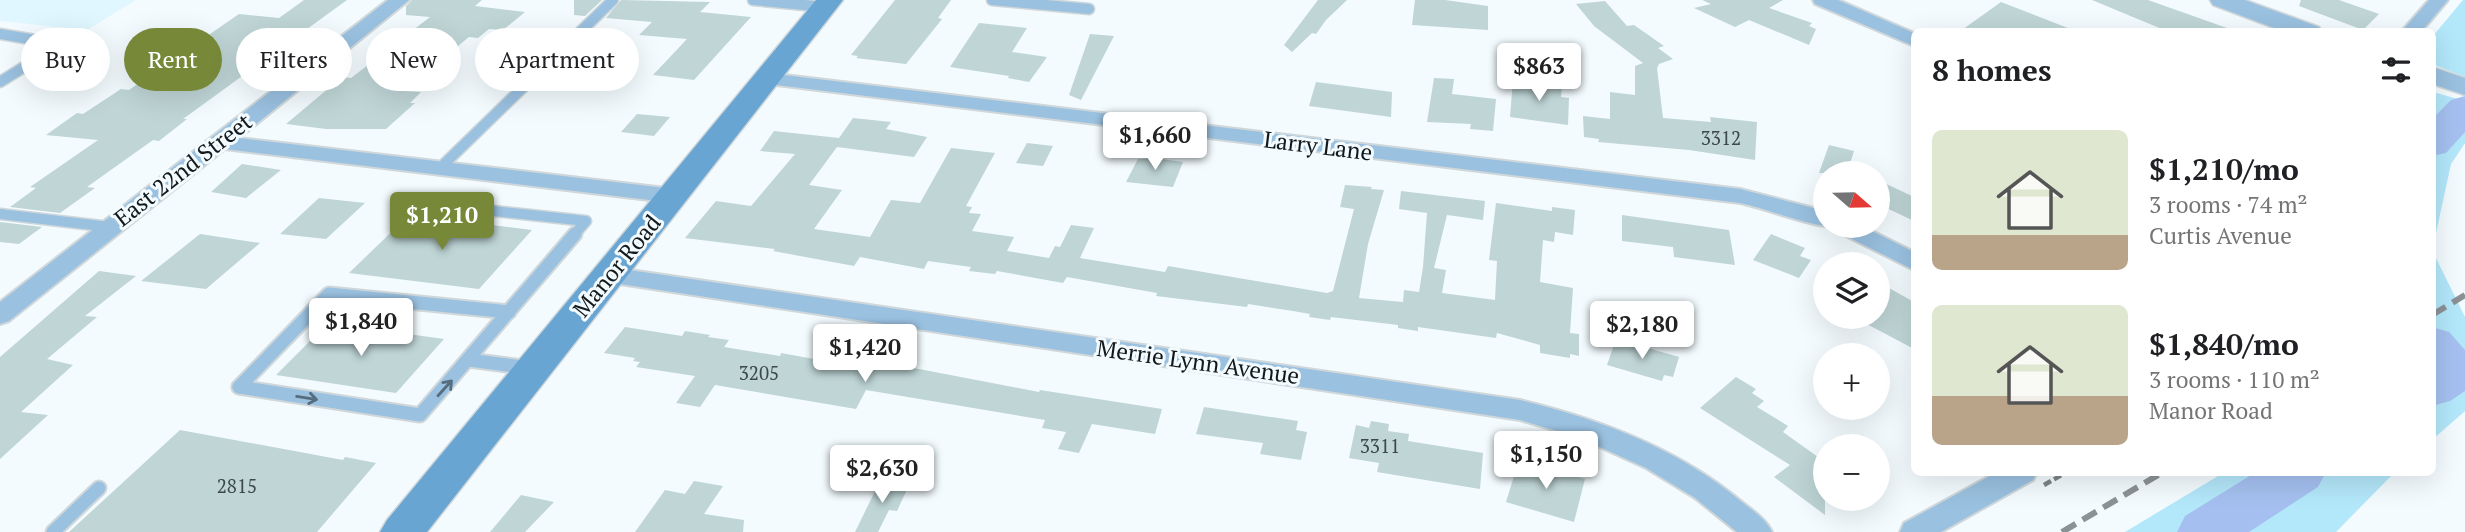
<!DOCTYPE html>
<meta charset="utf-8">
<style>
body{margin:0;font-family:"PT Serif",serif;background:#f2f2f2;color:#202124;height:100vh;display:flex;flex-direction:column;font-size:26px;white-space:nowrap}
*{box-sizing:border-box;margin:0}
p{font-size:23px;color:#757577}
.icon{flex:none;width:38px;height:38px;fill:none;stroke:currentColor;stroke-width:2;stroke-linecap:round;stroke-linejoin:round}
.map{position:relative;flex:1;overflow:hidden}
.details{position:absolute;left:1911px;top:28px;width:525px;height:448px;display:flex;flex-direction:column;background:#fff;border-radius:10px;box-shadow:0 7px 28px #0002}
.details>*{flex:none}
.banner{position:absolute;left:21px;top:28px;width:665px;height:63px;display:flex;gap:14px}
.needle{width:46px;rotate:110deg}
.controls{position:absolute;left:1813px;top:161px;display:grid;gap:14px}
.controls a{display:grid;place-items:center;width:77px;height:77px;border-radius:50%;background:#fff;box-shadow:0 7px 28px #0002;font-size:35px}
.price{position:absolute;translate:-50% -60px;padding:0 16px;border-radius:7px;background:#fff;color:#222;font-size:23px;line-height:46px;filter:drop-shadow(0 2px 4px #0008)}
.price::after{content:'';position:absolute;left:50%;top:42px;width:21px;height:16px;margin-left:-10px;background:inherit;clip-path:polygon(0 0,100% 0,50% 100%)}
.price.selected{background:#778939;color:#fff}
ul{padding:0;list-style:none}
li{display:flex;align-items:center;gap:21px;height:175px;padding:0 21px}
li span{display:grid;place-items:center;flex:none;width:196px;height:140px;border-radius:10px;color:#555}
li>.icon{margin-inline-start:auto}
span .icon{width:84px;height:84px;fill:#fffc;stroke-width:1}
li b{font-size:30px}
h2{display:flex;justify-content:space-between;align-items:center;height:84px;padding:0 21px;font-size:30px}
.chip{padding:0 24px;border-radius:32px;background:#fff;box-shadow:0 7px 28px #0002;font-size:24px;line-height:63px}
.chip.selected{background:#778939;color:#fff}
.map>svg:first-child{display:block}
.built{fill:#e0f7ff}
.green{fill:#b3e7fa}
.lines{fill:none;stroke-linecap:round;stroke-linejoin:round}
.river{fill:#a5c0f0;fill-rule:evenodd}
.building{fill:#bfd5d6}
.service-far1-casing{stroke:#cfd7da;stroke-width:13}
.service-casing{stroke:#cfd7da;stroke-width:17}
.minor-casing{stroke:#cfd7da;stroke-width:4}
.tertiary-casing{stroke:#cfd7da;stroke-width:3}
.secondary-casing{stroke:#cfd7da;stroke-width:3}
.path{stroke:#7c8487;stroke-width:4.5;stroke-dasharray:8 3.5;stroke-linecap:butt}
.service-far1{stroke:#9ac1e0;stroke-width:10}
.service{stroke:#9ac1e0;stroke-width:13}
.minor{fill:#9ac1e0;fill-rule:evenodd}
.tertiary{fill:#9ac1e0;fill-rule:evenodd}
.secondary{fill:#68a5d2;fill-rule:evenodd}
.rail{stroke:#8b9295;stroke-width:6;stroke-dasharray:16 8;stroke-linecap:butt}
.oneway{stroke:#566d7e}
.labels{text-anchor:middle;stroke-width:6;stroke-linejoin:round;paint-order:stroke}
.number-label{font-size:19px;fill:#3d484a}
.street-label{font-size:23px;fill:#12191c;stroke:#f3fbfe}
</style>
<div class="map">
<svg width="2465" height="532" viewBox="0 0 2465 532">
<rect width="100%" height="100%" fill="#f3fbfe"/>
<path class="built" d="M 0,0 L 136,0 L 87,30 L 0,21 Z"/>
<g class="green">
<path d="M 2463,0 L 2465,0 L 2465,77 L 2432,64 L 2433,36 Z"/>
<path d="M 2433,92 L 2465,101 L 2465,143 L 2451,164 L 2433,247 Z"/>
<path d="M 2433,252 L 2465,317 L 2465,411 L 2433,439 Z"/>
<path d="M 2223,473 L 2223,472 L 2394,473 L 2336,532 L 2125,532 Z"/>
</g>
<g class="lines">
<g class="river">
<path d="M 2465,96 L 2465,132 L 2446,153 L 2432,156 L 2432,119 L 2451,100 Z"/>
<path d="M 2432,327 L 2449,332 L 2465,350 L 2465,391 L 2450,401 L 2432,406 Z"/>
<path d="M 2256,472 L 2326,472 L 2318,487 L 2249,532 L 2177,532 L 2185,516 Z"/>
</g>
</g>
<g class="building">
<path d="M 304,0 L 347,0 L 183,119 L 187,119 L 159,141 L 153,140 L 87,187 L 95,188 L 60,213 L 10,207 L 36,188 L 30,187 L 98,140 L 46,135 L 77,113 L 83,114 L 121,89 L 129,90 L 239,14 L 279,18 Z"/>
<path d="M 412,0 L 482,0 L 475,6 L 525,12 L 503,30 L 489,29 L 478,38 L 469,37 L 403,91 L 421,92 L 410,103 L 415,103 L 386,129 L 326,129 L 286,124 L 342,77 L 351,78 L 430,17 L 406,15 L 406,6 Z"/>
<path d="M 574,0 L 602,0 L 585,16 L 574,15 Z"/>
<path d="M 621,0 L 710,2 L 700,12 L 751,17 L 694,80 L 653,75 L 687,39 L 639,35 L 652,22 L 606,18 Z"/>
<path d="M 895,0 L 951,0 L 938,18 L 942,19 L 906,64 L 856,58 L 858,56 L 851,55 Z"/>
<path d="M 1318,0 L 1347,0 L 1326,20 L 1316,34 L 1312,33 L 1292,52 L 1284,45 Z"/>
<path d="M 1415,0 L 1445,0 L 1488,6 L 1488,30 L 1412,25 Z"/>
<path d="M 1702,0 L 1783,0 L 1769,8 L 1812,23 L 1809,26 L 1816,29 L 1809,45 L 1749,20 L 1735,27 L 1694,8 L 1711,4 Z"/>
<path d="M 2092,0 L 2148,0 L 2227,28 L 2226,32 L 2169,32 Z"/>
<path d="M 2301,0 L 2339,0 L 2379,14 L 2363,30 L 2299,6 Z"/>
<path d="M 1605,1 L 1627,26 L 1634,25 L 1664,46 L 1658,48 L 1673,59 L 1659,64 L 1657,68 L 1663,118 L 1711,122 L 1710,117 L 1757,122 L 1755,160 L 1689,150 L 1598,142 L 1599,139 L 1584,137 L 1583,116 L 1610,119 L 1610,92 L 1635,95 L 1635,66 L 1643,63 L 1594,26 L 1576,4 Z"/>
<path d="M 2001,2 L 2073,30 L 2073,32 L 1959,32 Z"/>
<path d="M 979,23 L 1027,28 L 1012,52 L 1047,57 L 1029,82 L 1008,78 L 1009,76 L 950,67 Z"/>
<path d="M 1090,34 L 1114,36 L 1081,100 L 1069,95 Z"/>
<path d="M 1434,78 L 1454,79 L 1452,94 L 1496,99 L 1493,131 L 1470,129 L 1471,124 L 1427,122 Z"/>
<path d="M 1513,80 L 1562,87 L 1561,97 L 1569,98 L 1568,125 L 1510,117 Z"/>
<path d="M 1316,82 L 1392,92 L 1391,117 L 1309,106 Z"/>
<path d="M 637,114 L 670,117 L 654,136 L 621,132 Z"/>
<path d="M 853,118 L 891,122 L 886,129 L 927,137 L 914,157 L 837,147 L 809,185 L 842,190 L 814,229 L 870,237 L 891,200 L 920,203 L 951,148 L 995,153 L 966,206 L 972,207 L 969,213 L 981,214 L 972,231 L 1014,237 L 1007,251 L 1049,258 L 1055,246 L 1060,247 L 1071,225 L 1094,228 L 1080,258 L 1165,272 L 1168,266 L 1327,293 L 1333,291 L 1354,209 L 1340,207 L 1345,185 L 1372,187 L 1371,189 L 1384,190 L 1368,244 L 1359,298 L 1403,302 L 1404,290 L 1419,292 L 1423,267 L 1430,268 L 1423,267 L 1427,213 L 1399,209 L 1401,191 L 1485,201 L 1483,220 L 1447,215 L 1434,268 L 1446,270 L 1442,293 L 1495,300 L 1497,261 L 1489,260 L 1496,203 L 1552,211 L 1552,207 L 1575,210 L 1573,235 L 1555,232 L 1554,242 L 1543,240 L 1540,282 L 1573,288 L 1570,333 L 1579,334 L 1579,356 L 1570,354 L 1570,358 L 1540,353 L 1540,345 L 1497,333 L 1496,338 L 1418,327 L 1418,331 L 1398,328 L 1398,325 L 1331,317 L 1330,320 L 1309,317 L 1310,314 L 1293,311 L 1248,304 L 1247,307 L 1156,296 L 1157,293 L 1067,277 L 1063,283 L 997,271 L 995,274 L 969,271 L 971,267 L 928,261 L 924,269 L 860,257 L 854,266 L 773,251 L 775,249 L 685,238 L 716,201 L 751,206 L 795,154 L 760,151 L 774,131 L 839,138 Z"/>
<path d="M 1027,143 L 1053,146 L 1043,166 L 1016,163 Z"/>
<path d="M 1829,145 L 1854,151 L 1847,173 L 1819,173 Z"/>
<path d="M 1154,158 L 1183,162 L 1173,187 L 1126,182 L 1138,159 Z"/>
<path d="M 242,164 L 281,170 L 246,198 L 211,192 Z"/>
<path d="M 1878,180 L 1914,197 L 1914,221 L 1878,204 Z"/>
<path d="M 319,198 L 365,203 L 326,239 L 280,234 Z"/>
<path d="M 409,215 L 532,230 L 479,289 L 349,273 Z"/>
<path d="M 1622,215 L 1729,230 L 1735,265 L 1674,257 L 1673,247 L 1622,241 Z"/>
<path d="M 0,222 L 42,227 L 19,244 L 0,242 Z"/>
<path d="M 200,234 L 260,243 L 206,289 L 141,281 Z"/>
<path d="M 1771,234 L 1805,248 L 1800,256 L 1811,260 L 1799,278 L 1753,260 Z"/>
<path d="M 99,271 L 136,276 L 85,316 L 97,317 L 47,359 L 73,365 L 21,412 L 48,415 L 0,459 L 0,357 Z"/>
<path d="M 1889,288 L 1914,302 L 1914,349 L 1863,322 L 1869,317 L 1878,317 L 1878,298 Z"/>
<path d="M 328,323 L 444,339 L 396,393 L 276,375 Z"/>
<path d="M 625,327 L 682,336 L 685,331 L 710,335 L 708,337 L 729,340 L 724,347 L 780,356 L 781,353 L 814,359 L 816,355 L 893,364 L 1039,392 L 1040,390 L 1162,409 L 1155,434 L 1092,424 L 1079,453 L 1058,449 L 1066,432 L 1042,428 L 1045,420 L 866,390 L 856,409 L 715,385 L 700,407 L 676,403 L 695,376 L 636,367 L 640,362 L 633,361 L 635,358 L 604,353 Z"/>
<path d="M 1616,339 L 1679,357 L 1673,377 L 1664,375 L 1662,381 L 1607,365 Z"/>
<path d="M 1736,377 L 1756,389 L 1752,393 L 1764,401 L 1757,407 L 1788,426 L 1783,432 L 1825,462 L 1825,515 L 1774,477 L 1790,465 L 1700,408 Z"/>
<path d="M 1204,407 L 1298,421 L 1296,430 L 1307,432 L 1301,460 L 1260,454 L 1263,443 L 1196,434 Z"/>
<path d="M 1371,421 L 1389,424 L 1388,431 L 1409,434 L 1408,441 L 1483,453 L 1480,489 L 1377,472 L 1379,463 L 1349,458 L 1356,425 L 1369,428 Z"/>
<path d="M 180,430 L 343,460 L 345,457 L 376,463 L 317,532 L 69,532 Z"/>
<path d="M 1519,460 L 1585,479 L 1574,522 L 1506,502 Z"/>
<path d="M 881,479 L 910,483 L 897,511 L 889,510 L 878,532 L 855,532 Z"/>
<path d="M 694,481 L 723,486 L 704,514 L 744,520 L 743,532 L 635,532 L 665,490 L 685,494 Z"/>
<path d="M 521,495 L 554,502 L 525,532 L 490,532 Z"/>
</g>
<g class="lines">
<g class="service-far1-casing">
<g id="service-far1">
<path d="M 753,0 L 825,7"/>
<path d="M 992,0 L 1089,9"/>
<path d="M 0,34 L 53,43 L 45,54 L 0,82"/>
<path d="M 440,168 L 613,0"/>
<path d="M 430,204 L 586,221 L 573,236"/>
<path d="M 0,214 L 110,227"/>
</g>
</g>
<g class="service-casing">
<g id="service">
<path d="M 469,360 L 530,368"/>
<path d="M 239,387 L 420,415 L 575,234"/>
<path d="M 239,387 L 329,294 L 509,312"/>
<path d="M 53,532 L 99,488"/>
</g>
</g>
<g class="minor-casing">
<g id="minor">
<path d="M 388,0 L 409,0 L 239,138 L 674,189 L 682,191 L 686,196 L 682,201 L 674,203 L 225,149 L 9,321 L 0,324 L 0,302 Z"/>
<path d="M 1813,0 L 1838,0 L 1914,33 L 1914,46 L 1815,4 Z"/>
<path d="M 2429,0 L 2448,0 L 2421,32 L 2401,32 Z"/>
<path d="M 767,73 L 1740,189 L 1825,211 L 1825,226 L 1827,226 C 1806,225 1765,208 1740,203 L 760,83 L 757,79 L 760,75 Z"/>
<path d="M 1832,226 L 1862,226 L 1914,252 L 1914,270 L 1836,231 Z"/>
<path d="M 609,267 L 1520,400 C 1600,419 1679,449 1742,502 C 1753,511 1766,519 1772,532 L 1737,532 L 1695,498 L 1646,468 L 1580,438 L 1520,420 L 600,281 L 597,275 L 600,269 Z"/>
<path d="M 1997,472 L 2037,472 L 2033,480 L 1941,532 L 1900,532 L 1904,523 Z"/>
</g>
</g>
<g class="tertiary-casing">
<g id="tertiary">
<path d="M 2210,0 L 2245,0 L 2319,27 L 2322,32 L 2285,32 L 2213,5 Z"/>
<path d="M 2432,67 L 2465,78 L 2465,95 L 2432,84 Z"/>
</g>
</g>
<g class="secondary-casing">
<path id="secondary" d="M 816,0 L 843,0 L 427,532 L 380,532 L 387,520 Z"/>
</g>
<path class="path" d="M 2044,485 L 2067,472"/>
<use href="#service-far1" class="service-far1"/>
<use href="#service" class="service"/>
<use href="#minor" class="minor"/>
<use href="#tertiary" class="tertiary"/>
<use href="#secondary" class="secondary"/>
<g class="rail">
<path d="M 2432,315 L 2465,295"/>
<path d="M 2062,532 L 2163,472"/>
</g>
</g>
<defs><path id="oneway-shaft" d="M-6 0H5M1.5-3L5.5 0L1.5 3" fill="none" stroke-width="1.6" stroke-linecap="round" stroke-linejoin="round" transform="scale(1.75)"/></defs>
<g class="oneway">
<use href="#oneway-shaft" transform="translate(445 388) rotate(-48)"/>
<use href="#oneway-shaft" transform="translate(307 398) rotate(9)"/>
</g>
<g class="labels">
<g class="number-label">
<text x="1721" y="145">3312</text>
<text x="759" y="380">3205</text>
<text x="1380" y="453">3311</text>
<text x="237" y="493">2815</text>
</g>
<g class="street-label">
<text transform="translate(1318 146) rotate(7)" y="8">Larry Lane</text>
<text transform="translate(183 170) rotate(-38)" y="8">East 22nd Street</text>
<text transform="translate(617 266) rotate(-51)" y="8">Manor Road</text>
<text transform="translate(1198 362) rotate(8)" y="8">Merrie Lynn Avenue</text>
</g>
</g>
</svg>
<div class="controls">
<a><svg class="needle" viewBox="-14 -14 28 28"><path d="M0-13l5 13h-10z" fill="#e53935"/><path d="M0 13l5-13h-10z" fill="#757577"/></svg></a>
<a><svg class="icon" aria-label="layers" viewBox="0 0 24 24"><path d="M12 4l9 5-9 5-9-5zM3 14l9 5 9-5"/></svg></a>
<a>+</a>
<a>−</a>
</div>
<b class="price" style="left:1539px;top:103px">$863</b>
<b class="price" style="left:1155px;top:172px">$1,660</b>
<b class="price selected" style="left:442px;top:252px">$1,210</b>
<b class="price" style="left:361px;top:358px">$1,840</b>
<b class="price" style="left:1642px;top:361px">$2,180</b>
<b class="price" style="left:865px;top:384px">$1,420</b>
<b class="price" style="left:1546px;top:491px">$1,150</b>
<b class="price" style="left:882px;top:505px">$2,630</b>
<div class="banner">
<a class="chip">Buy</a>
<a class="chip selected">Rent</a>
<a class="chip">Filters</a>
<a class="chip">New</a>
<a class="chip">Apartment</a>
</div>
<section class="details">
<h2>8 homes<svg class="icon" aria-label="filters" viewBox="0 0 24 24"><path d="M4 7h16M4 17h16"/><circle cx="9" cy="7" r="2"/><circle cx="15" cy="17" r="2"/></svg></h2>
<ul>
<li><span style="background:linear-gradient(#dfe7d0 75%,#b9a48a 0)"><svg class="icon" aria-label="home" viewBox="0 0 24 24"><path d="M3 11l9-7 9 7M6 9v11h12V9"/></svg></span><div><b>$1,210/mo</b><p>3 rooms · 74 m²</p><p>Curtis Avenue</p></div></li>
<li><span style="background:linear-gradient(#dfe7d0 65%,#b9a48a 0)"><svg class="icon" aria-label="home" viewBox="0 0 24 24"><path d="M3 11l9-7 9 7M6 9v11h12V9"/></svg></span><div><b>$1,840/mo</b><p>3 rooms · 110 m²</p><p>Manor Road</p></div></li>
</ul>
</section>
</div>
